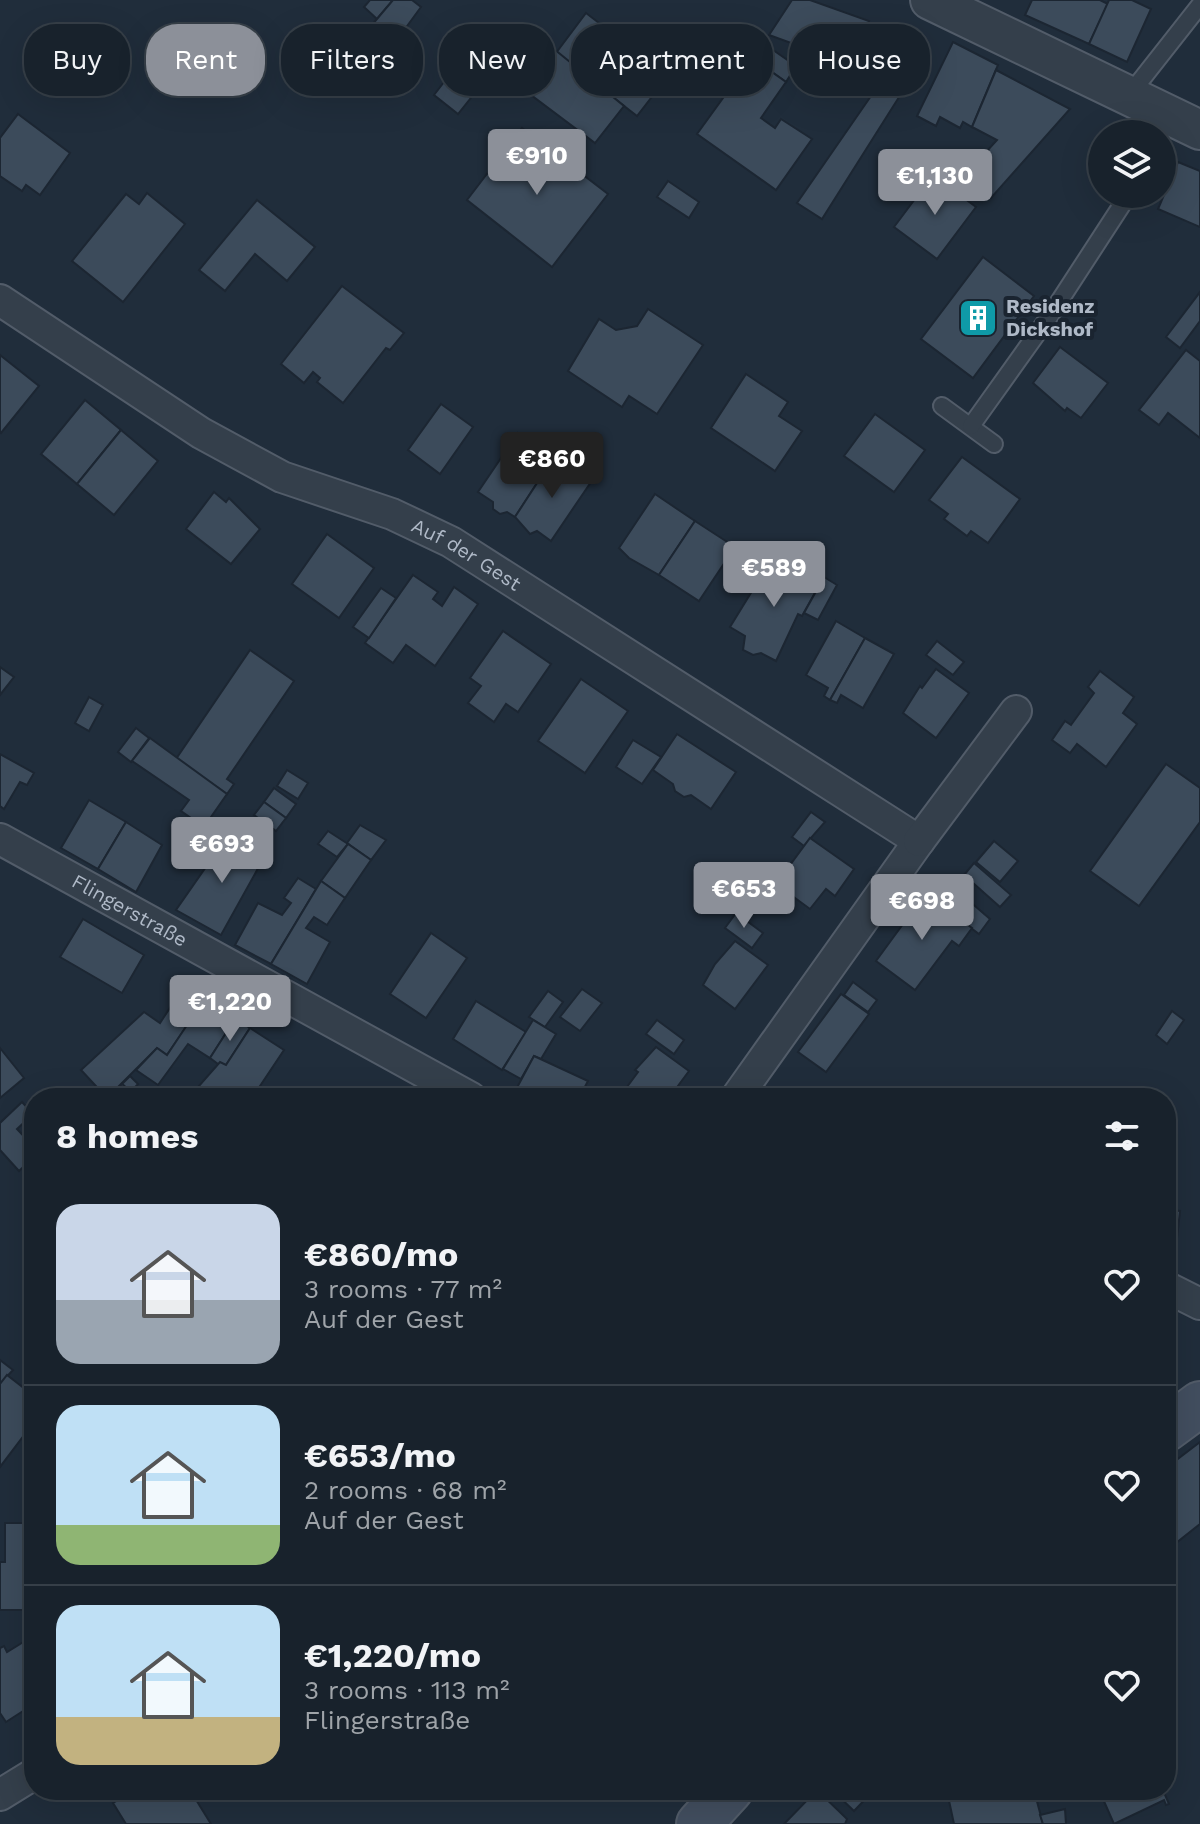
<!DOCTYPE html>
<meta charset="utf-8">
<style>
body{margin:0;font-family:"Work Sans",sans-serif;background:#212a34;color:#f1f3f6;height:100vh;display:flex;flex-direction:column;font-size:30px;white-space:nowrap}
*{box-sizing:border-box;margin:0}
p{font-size:26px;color:#9fa4a9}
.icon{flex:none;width:44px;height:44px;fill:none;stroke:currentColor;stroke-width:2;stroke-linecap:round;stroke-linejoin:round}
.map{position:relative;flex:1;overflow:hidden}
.details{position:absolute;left:24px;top:1088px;width:1152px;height:712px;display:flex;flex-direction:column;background:#18222c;border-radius:32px;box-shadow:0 8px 32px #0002,0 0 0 2px #363f48}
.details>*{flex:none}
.guide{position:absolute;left:24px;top:24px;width:1152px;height:72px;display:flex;gap:16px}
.controls{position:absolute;left:1088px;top:120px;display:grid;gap:16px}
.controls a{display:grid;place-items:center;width:88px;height:88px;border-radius:50%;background:#18222c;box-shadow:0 8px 32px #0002,0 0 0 2px #363f48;font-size:40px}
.price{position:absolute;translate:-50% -68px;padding:0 18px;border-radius:8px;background:#8c9099;color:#fff;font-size:26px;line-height:52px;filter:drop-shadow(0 2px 4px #0008)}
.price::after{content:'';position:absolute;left:50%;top:48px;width:24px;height:18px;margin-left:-12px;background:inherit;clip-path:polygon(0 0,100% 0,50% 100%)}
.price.active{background:#222;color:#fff}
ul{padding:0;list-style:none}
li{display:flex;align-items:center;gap:24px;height:200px;padding:0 32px}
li+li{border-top:2px solid #363f48}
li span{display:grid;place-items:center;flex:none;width:224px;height:160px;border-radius:24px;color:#555}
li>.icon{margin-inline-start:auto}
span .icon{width:96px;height:96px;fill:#fffc;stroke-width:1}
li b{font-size:34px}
h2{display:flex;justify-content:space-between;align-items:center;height:96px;padding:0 32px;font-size:34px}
.tag{padding:0 28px;border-radius:32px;background:#18222c;box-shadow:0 8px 32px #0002,0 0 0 2px #363f48;font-size:28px;line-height:72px}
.tag.active{background:#8c9099;color:#fff}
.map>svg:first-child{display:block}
.building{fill:#3c4b5b;stroke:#1c2632;stroke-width:2}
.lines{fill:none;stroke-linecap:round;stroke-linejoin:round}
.service-casing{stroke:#525c69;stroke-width:20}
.minor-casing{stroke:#525c69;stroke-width:34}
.tertiary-casing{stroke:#525c69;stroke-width:42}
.secondary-casing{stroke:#525c69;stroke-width:48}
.service{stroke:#343f4b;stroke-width:16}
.minor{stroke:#343f4b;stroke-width:30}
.tertiary{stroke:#343f4b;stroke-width:38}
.secondary{stroke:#424e5f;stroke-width:44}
.labels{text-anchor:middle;stroke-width:8;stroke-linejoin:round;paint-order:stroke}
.poi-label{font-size:20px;font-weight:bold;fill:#afb9c7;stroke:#1a2430;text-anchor:start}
.street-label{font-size:20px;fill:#afb9c7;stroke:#1a2430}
</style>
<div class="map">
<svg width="1200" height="1824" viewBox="0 0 1200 1824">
<rect width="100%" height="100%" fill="#202d3b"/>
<g class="building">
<path d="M 370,0 L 393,0 L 377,19 L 364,7 Z"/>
<path d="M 393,0 L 412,0 L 421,7 L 383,59 L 360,39 Z"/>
<path d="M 792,0 L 810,0 L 869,21 L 854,66 L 769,35 Z"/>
<path d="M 1032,0 L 1100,0 L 1108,4 L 1089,44 L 1025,15 Z"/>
<path d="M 1109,0 L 1132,0 L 1151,9 L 1127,62 L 1089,44 Z"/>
<path d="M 586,13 L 668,76 L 637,116 L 556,53 Z"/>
<path d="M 538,36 L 624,106 L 595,143 L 507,77 Z"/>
<path d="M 953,42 L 998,65 L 972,127 L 963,122 L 960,128 L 940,117 L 936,126 L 917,116 Z"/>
<path d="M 763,43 L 796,66 L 786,82 L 752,58 Z"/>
<path d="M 752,58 L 786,82 L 761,118 L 775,128 L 781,119 L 812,139 L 776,190 L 697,134 Z"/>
<path d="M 454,69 L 478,89 L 458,114 L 434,95 Z"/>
<path d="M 996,70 L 1070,109 L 991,198 L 963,177 L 997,140 L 972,127 Z"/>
<path d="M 880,83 L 901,94 L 822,219 L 797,203 Z"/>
<path d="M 18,114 L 70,153 L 40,195 L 26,185 L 22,191 L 0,176 L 0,138 Z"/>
<path d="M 522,128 L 608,194 L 552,267 L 467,200 Z"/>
<path d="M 1178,162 L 1200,171 L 1200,227 L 1158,209 Z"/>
<path d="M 933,175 L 976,207 L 937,259 L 894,227 Z"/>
<path d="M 668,181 L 699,202 L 689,218 L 657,197 Z"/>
<path d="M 147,193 L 185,224 L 123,302 L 72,261 L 126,194 L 139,204 Z"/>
<path d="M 257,200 L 315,247 L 287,281 L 255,254 L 225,291 L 199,270 Z"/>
<path d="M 983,257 L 1034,296 L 973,378 L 921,339 Z"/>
<path d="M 342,286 L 404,333 L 390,350 L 386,348 L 343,403 L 317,382 L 320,378 L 313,372 L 304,383 L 281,364 Z"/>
<path d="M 1200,292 L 1200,321 L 1180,348 L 1166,337 Z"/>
<path d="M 648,309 L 703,345 L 657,414 L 629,396 L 622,407 L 568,371 L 599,319 L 616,330 L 637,326 Z"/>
<path d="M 1060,347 L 1108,383 L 1081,418 L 1067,408 L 1065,411 L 1033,383 Z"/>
<path d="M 1186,350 L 1200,361 L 1200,438 L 1168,413 L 1159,425 L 1139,410 Z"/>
<path d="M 0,355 L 39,386 L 1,433 L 0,432 Z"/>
<path d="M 746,374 L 788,402 L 779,416 L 802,431 L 775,471 L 711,428 Z"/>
<path d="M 85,400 L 121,430 L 77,484 L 41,454 Z"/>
<path d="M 441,404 L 473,427 L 440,474 L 408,450 Z"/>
<path d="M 875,414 L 925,450 L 894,492 L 844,456 Z"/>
<path d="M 121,430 L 158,461 L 114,515 L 77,484 Z"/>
<path d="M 518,433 L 554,457 L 515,517 L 507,512 L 500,514 L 493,509 L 493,502 L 478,492 Z"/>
<path d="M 554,457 L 591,482 L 551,541 L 537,531 L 530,534 L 515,517 Z"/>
<path d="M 962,457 L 1020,499 L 988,543 L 971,531 L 967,536 L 944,519 L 948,514 L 929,500 Z"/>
<path d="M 214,492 L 226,502 L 229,498 L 260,529 L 231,564 L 186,529 Z"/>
<path d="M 655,494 L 695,521 L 659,575 L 629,558 L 619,548 Z"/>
<path d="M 695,521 L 735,547 L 699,601 L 659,575 Z"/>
<path d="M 327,534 L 374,568 L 339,618 L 292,584 Z"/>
<path d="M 773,557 L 820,584 L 802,616 L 798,614 L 776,661 L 761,653 L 753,655 L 743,650 L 745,636 L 730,627 Z"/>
<path d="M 413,575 L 438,592 L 433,599 L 442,606 L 454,587 L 478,604 L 435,666 L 406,645 L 393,663 L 365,643 Z"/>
<path d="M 824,577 L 837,585 L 818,620 L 804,613 Z"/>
<path d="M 381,588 L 396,598 L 369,638 L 353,627 Z"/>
<path d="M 836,621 L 865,638 L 830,700 L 824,696 L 828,688 L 806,675 Z"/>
<path d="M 503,631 L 551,664 L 518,712 L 506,704 L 494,722 L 468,703 L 481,686 L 470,678 Z"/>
<path d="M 865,638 L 894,654 L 863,708 L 841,695 L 837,703 L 830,700 Z"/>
<path d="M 937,641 L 964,662 L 953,675 L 926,655 Z"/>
<path d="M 250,650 L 294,681 L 227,779 L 234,784 L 227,794 L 176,759 Z"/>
<path d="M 0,667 L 14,677 L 0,695 Z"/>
<path d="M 936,669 L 969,693 L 936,738 L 903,713 L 920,686 L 922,688 Z"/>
<path d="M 1100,671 L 1134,697 L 1123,713 L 1137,724 L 1106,767 L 1077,744 L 1070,753 L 1052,740 L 1065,721 L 1071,725 L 1094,693 L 1088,687 Z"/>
<path d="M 581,679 L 628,711 L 585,773 L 538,741 Z"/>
<path d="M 89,697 L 103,705 L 89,731 L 75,723 Z"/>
<path d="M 136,728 L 149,738 L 131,762 L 118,752 Z"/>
<path d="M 677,734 L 736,772 L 711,809 L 691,795 L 684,797 L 675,791 L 673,784 L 653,770 Z"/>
<path d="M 150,738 L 227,794 L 204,827 L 181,811 L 189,800 L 132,761 Z"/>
<path d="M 633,740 L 661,757 L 642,784 L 616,767 Z"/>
<path d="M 0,754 L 34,773 L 27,785 L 20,782 L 4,809 L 0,806 Z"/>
<path d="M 1166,764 L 1200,788 L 1200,822 L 1139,906 L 1090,871 Z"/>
<path d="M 287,770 L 308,783 L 298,799 L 277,786 Z"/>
<path d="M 274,788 L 296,804 L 286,818 L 264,802 Z"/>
<path d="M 89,800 L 126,822 L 98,869 L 61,848 Z"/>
<path d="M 264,802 L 286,818 L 276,831 L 254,815 Z"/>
<path d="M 811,812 L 825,822 L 804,846 L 792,837 Z"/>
<path d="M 126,822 L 162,845 L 136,892 L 98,869 Z"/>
<path d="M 360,825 L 386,840 L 371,860 L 347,843 Z"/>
<path d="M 328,831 L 348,844 L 337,857 L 318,844 Z"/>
<path d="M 229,834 L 266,854 L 221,935 L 176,910 Z"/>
<path d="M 810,838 L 854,869 L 835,896 L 826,889 L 810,909 L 776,884 Z"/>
<path d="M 994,841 L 1018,861 L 1000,882 L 976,862 Z"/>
<path d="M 348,844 L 371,860 L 345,898 L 321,881 Z"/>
<path d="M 974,863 L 1011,895 L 1000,907 L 964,875 Z"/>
<path d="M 298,878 L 316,889 L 271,964 L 235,945 L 258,903 L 282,915 L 291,903 L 284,898 Z"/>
<path d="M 321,881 L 345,898 L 327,925 L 314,917 L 306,928 L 330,942 L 307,984 L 271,964 Z"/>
<path d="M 960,893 L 990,919 L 979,934 L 947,910 Z"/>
<path d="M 925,894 L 972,928 L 959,946 L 952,941 L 915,990 L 876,961 Z"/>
<path d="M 736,913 L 763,933 L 752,948 L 725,928 Z"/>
<path d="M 83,919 L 144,955 L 122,993 L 60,957 Z"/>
<path d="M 431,933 L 467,958 L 426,1018 L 390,994 Z"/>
<path d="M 735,941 L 768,965 L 735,1009 L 703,985 L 715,964 Z"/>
<path d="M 853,982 L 877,1000 L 868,1012 L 844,995 Z"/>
<path d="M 185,985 L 205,998 L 191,1020 L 167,1055 L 157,1048 L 107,1098 L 81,1070 L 144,1012 L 160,1023 Z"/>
<path d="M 582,989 L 602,1003 L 580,1031 L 560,1017 Z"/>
<path d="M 548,991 L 563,1002 L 545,1027 L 529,1017 Z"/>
<path d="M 841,994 L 869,1014 L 826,1072 L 798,1052 Z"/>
<path d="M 205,998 L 235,1019 L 210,1058 L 188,1044 L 158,1085 L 136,1070 L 157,1048 L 167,1055 Z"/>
<path d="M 476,1001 L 526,1032 L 502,1070 L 453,1039 Z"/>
<path d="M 1172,1011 L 1184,1020 L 1167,1044 L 1156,1035 Z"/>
<path d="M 235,1019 L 250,1028 L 226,1065 L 218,1064 L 210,1058 Z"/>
<path d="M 533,1020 L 556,1034 L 541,1059 L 534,1056 L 521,1079 L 503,1069 Z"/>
<path d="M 657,1020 L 684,1040 L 674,1054 L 646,1034 Z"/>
<path d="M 250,1028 L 284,1050 L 252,1098 L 213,1098 L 198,1087 L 220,1062 L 226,1065 Z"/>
<path d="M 656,1047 L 689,1071 L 669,1098 L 633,1098 L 624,1091 L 638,1072 L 635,1070 Z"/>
<path d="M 0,1048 L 24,1078 L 0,1098 Z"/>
<path d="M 534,1056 L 588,1081 L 579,1098 L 513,1095 Z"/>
<path d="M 130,1076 L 138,1084 L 131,1092 L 122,1084 Z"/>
<path d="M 122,1084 L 131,1092 L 138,1098 L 115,1098 L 112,1095 Z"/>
<path d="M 22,1102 L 33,1114 L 17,1129 L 34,1147 L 34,1157 L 19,1171 L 0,1150 L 0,1123 Z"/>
<path d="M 1166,1210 L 1180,1211 L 1175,1256 L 1166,1256 Z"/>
<path d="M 0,1360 L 13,1370 L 0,1384 Z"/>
<path d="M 7,1375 L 34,1396 L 34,1422 L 0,1467 L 0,1384 Z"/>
<path d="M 1200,1442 L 1200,1524 L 1176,1543 L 1166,1530 L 1166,1468 Z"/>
<path d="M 5,1523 L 33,1523 L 31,1610 L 0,1610 L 0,1562 L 5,1562 Z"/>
<path d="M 1166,1530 L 1176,1543 L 1166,1550 Z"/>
<path d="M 25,1641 L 34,1655 L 34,1704 L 6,1722 L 0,1713 L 0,1648 L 4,1646 L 7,1652 Z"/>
<path d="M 135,1790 L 190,1790 L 211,1824 L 126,1824 L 113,1803 Z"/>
<path d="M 817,1790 L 847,1819 L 845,1824 L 784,1824 Z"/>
<path d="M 832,1790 L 874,1790 L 854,1811 Z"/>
<path d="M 969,1790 L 1034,1790 L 1043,1824 L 954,1824 L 948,1796 Z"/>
<path d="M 1099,1790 L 1163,1790 L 1169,1804 L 1166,1805 L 1164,1800 L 1114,1824 Z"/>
<path d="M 1065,1809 L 1066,1824 L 1043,1824 L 1040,1815 Z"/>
</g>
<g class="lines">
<g class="service-casing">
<g id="service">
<path d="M 1130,94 L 1200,5"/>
<path d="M 942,406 L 994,444"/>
<path d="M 971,426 L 1051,314 L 1129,194"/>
</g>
</g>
<g class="minor-casing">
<g id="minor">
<path id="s1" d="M 0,300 L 201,433 L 282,477 L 392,514 L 451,542 L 919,841 L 736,1098"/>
<path id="s2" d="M 0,839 L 471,1098"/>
<path d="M 919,841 L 1016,711"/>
<path d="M 1166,1287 L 1200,1304"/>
<path d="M 0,1795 L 34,1774"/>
</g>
</g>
<g class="tertiary-casing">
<path id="tertiary" d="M 930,0 L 1200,130"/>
</g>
<g class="secondary-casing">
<g id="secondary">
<path d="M 1166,1429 L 1200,1404"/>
<path d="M 699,1824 L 730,1790"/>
</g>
</g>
<use href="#service" class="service"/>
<use href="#minor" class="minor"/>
<use href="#tertiary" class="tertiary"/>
<use href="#secondary" class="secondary"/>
</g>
<defs>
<g id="building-square" transform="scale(2)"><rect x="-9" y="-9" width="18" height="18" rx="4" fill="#0f9aa8" stroke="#1a2430"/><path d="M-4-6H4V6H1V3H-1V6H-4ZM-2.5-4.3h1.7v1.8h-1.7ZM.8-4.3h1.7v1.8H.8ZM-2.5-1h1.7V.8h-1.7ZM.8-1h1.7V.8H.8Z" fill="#fff"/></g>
</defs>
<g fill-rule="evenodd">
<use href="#building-square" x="978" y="318"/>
</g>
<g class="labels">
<g class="poi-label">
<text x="1006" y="313">Residenz<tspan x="1006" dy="23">Dickshof</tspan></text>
</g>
<g class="street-label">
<text dy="7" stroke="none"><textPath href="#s1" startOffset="534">Auf der Gest</textPath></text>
<text dy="7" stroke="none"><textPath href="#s2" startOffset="148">Flingerstraße</textPath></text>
</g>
</g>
</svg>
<div class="controls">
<a><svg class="icon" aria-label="layers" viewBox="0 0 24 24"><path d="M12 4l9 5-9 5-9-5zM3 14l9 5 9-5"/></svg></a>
</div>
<b class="price" style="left:537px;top:197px">€910</b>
<b class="price" style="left:935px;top:217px">€1,130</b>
<b class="price active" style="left:552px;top:500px">€860</b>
<b class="price" style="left:774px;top:609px">€589</b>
<b class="price" style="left:222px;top:885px">€693</b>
<b class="price" style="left:744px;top:930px">€653</b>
<b class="price" style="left:922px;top:942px">€698</b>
<b class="price" style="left:230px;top:1043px">€1,220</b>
<div class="guide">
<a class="tag">Buy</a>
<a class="tag active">Rent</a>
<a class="tag">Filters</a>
<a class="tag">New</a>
<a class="tag">Apartment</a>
<a class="tag">House</a>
</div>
<section class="details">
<h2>8 homes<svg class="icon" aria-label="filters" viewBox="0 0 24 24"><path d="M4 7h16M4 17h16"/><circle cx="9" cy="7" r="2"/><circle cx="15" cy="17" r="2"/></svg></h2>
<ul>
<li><span style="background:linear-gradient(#c9d6e8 60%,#9aa5b1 0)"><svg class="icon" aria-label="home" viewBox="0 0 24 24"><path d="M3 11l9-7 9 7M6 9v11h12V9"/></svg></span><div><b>€860/mo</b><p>3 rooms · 77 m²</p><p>Auf der Gest</p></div><svg class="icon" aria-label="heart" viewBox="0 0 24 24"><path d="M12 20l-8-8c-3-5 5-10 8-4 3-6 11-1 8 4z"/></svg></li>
<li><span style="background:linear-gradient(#bfe0f5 75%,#8fb573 0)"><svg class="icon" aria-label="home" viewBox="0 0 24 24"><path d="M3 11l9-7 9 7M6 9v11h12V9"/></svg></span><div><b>€653/mo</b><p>2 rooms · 68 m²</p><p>Auf der Gest</p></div><svg class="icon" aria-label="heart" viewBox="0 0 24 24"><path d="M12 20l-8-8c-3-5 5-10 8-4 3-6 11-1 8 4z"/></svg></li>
<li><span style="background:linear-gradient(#bfe0f5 70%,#c2b280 0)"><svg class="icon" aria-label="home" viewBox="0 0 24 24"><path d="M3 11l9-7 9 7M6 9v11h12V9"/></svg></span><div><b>€1,220/mo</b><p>3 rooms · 113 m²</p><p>Flingerstraße</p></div><svg class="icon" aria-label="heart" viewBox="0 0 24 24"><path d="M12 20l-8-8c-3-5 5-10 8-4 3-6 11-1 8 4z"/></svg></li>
</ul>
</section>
</div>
